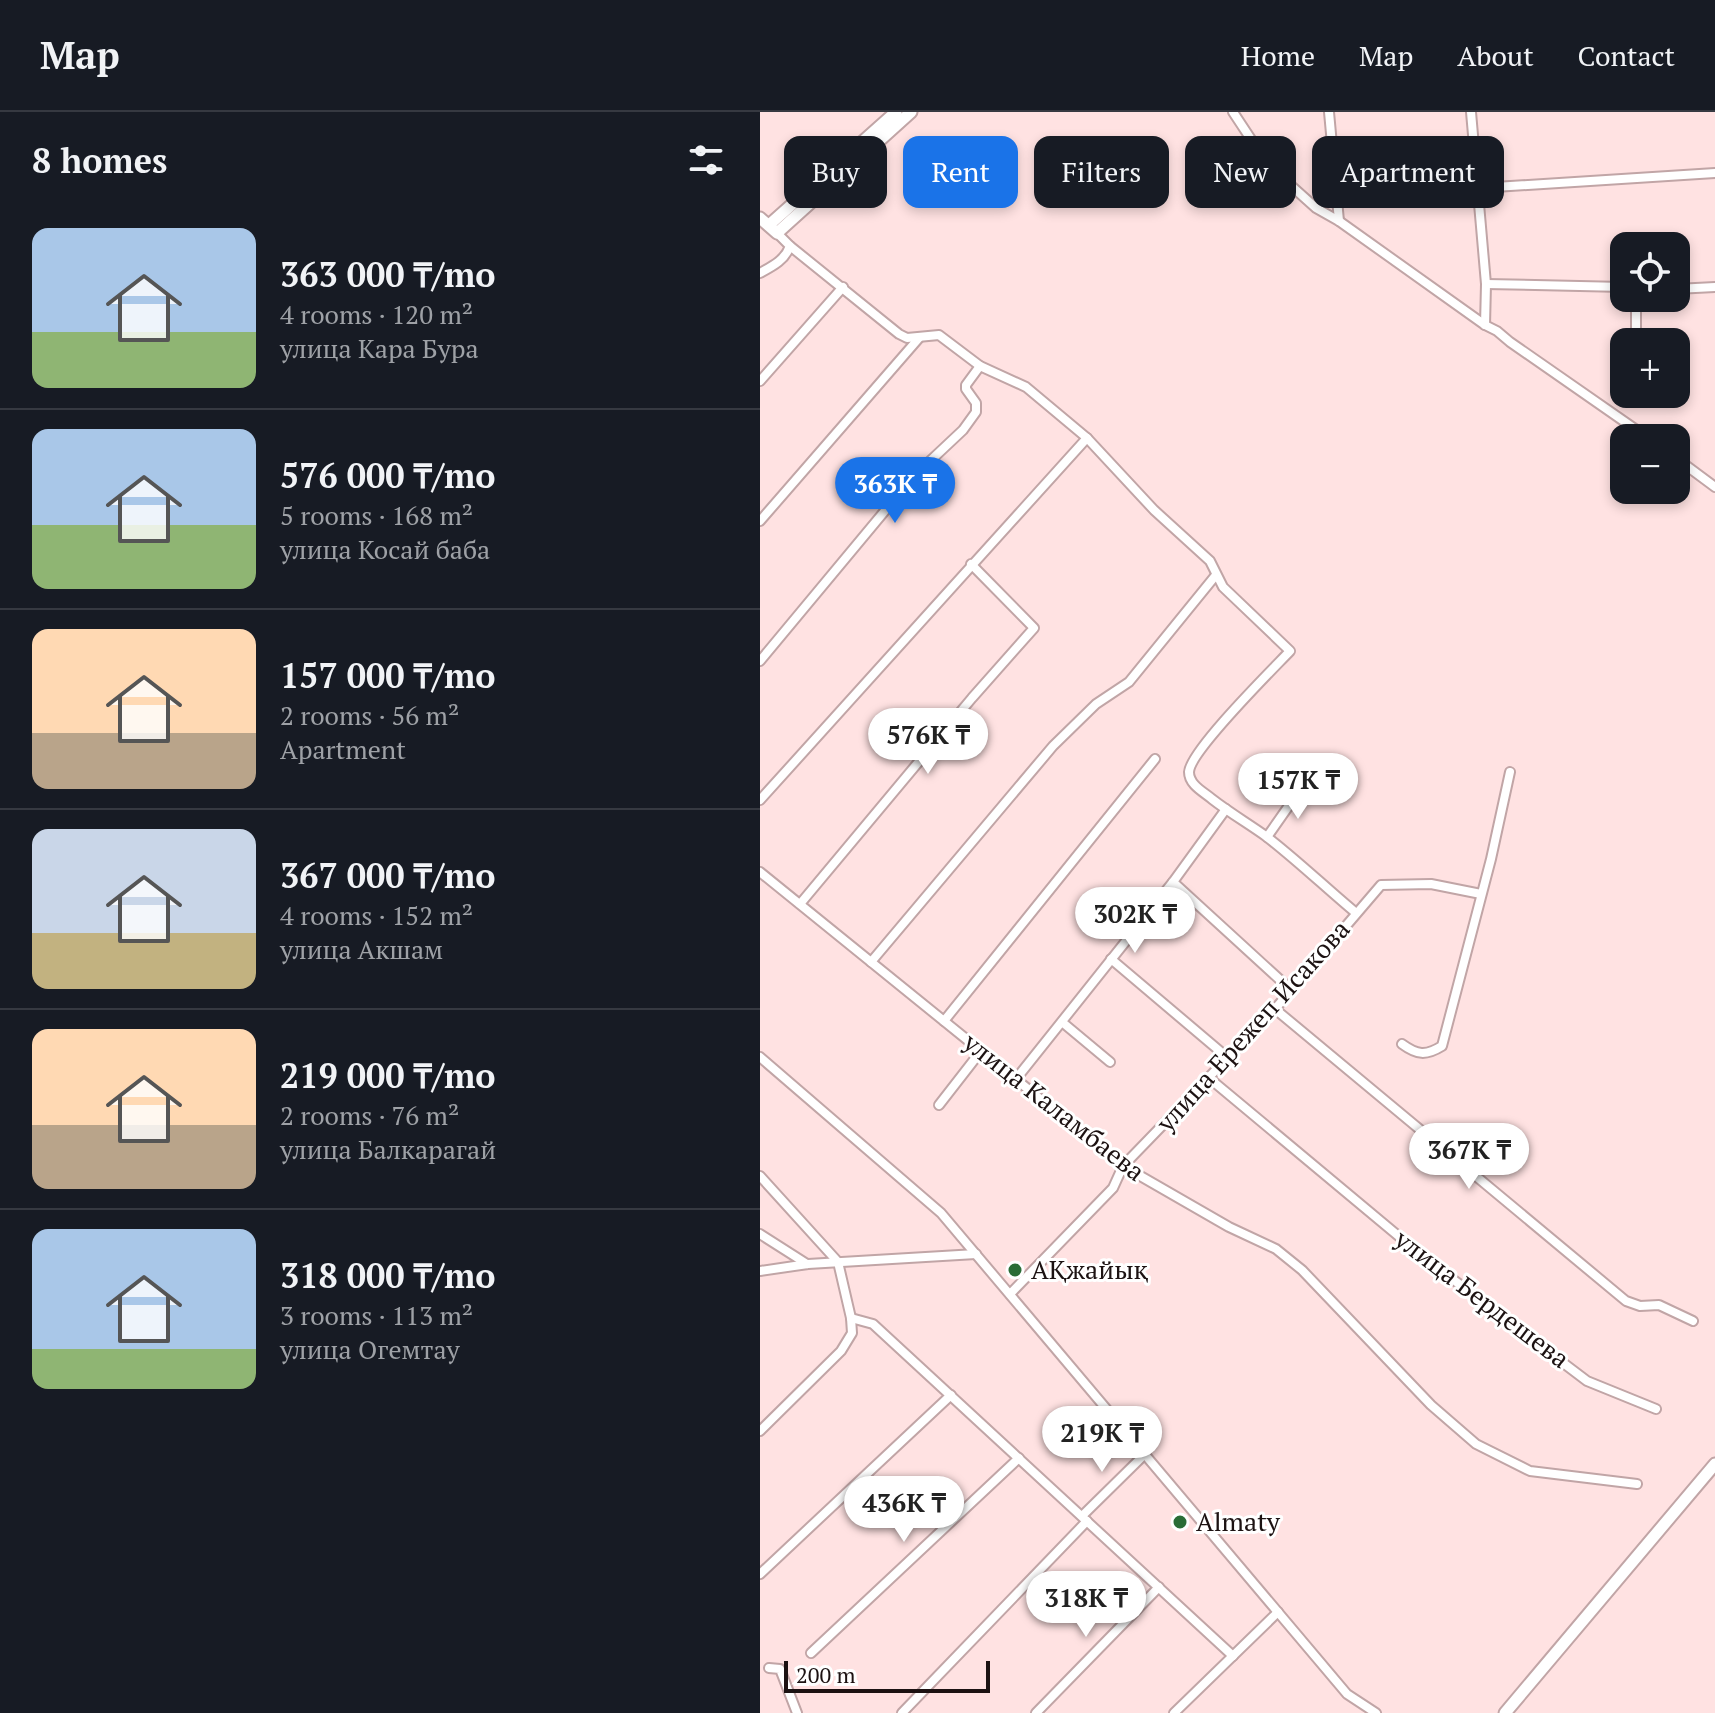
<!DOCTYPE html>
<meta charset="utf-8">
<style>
body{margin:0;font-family:"PT Serif",serif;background:#242831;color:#f1f3f6;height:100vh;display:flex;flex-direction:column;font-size:30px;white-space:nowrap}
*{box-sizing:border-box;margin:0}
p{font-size:26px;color:#9ea1a6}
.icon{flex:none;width:44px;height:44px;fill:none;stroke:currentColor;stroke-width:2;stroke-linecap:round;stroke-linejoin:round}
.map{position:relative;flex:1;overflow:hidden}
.drawer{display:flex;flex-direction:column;background:#171b24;width:760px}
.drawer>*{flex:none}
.top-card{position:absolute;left:24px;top:24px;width:760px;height:72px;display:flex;gap:16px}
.buttons{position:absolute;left:850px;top:120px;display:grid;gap:16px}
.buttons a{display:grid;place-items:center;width:80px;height:80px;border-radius:16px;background:#171b24;box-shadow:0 4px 12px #0003;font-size:40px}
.scale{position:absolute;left:24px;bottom:20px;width:206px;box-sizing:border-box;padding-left:8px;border:4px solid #1c1212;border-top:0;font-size:22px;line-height:28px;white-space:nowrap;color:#1c1212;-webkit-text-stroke:6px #fff;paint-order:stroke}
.price{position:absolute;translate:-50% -68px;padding:0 18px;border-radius:28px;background:#fff;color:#222;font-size:26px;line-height:52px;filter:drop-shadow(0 2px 4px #0008)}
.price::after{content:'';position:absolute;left:50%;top:48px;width:24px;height:18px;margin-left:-12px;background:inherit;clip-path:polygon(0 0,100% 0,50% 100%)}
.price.selected{background:#1a73e8;color:#fff}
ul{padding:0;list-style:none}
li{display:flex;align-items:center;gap:24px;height:200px;padding:0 32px}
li+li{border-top:2px solid #363941}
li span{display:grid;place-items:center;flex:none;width:224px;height:160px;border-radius:16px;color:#555}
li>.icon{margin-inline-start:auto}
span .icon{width:96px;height:96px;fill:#fffc;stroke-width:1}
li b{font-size:34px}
h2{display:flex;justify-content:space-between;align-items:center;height:96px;padding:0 32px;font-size:34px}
.pill{padding:0 28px;border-radius:16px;background:#171b24;box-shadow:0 4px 12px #0003;font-size:28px;line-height:72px}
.pill.selected{background:#1a73e8;color:#fff}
header{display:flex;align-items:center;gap:48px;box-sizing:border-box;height:112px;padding:0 40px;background:#171b24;border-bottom:2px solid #363941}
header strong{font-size:38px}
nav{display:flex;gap:44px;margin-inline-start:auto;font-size:28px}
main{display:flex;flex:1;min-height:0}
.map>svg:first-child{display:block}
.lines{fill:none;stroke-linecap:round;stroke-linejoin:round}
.minor-casing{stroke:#c1a5a6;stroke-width:12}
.major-casing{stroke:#c1a5a6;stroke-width:15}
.minor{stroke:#fff;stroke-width:8}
.major{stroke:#fff;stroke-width:11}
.poi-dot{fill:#2a6c36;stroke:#fff;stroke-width:3}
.labels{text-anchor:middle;stroke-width:6;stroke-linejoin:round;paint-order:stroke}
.street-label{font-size:26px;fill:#1c1212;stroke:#fff}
.poi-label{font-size:26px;fill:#1c1212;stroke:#fff;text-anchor:start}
</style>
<header>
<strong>Map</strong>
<nav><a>Home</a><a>Map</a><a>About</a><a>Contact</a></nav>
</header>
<main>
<section class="drawer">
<h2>8 homes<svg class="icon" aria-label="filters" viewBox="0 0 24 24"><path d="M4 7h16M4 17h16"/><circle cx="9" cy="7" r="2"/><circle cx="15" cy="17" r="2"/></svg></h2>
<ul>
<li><span style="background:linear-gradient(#a9c7e8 65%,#8fb573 0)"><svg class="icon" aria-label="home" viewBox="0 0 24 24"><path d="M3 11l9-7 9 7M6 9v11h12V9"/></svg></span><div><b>363 000 ₸/mo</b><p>4 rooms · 120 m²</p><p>улица Кара Бура</p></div></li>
<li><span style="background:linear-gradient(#a9c7e8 60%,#8fb573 0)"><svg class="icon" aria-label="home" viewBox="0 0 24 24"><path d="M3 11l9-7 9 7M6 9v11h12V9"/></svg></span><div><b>576 000 ₸/mo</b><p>5 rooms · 168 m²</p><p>улица Косай баба</p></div></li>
<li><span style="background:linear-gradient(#ffd9b3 65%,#b9a48a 0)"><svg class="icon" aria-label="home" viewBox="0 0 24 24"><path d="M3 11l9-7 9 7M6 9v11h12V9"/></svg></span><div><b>157 000 ₸/mo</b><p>2 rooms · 56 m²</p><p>Apartment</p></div></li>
<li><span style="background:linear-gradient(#c9d6e8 65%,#c2b280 0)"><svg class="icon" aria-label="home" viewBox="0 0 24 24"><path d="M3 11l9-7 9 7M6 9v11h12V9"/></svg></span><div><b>367 000 ₸/mo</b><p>4 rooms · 152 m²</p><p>улица Акшам</p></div></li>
<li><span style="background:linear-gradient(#ffd9b3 60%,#b9a48a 0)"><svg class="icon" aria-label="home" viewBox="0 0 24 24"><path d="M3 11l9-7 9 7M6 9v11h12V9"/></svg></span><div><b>219 000 ₸/mo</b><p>2 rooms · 76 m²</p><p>улица Балкарагай</p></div></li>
<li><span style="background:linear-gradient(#a9c7e8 75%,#8fb573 0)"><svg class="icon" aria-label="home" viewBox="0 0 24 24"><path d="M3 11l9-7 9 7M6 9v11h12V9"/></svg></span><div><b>318 000 ₸/mo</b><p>3 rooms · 113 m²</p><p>улица Огемтау</p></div></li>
</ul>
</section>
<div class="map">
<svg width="955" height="1601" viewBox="0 0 955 1601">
<rect width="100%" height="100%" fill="#ffe2e2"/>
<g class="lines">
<g class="minor-casing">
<g id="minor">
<path d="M 473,0 L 508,53 L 556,96 L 579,109 L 725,213 L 737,219 L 750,230 L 888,326"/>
<path d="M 569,0 L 579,109"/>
<path d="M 711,0 L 726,172 L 725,213"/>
<path d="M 719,76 L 955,61"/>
<path d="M 30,134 L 139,222 L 147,226 L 179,223 L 220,254 L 266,275 L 327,326 L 394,398 L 450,449 L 463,475 L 530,539 C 512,558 430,639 429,660 C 429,673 444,680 452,687 C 470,701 489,712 507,725 C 538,749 566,776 596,801"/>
<path d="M 0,161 C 13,154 25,148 30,134 L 17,121"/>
<path d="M 726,172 L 864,175"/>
<path d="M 916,177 L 955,175"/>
<path d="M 876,186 L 876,230"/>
<path d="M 0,269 L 83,175"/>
<path d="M 916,346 L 955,375"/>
<path d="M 0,409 L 159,226"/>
<path d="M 0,549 L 153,365 L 203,318 L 216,300 L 216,291 L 206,277 L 206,273 L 220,254"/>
<path d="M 0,688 L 327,326"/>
<path d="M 507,725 L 542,675"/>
<path d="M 0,760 L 363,1054 L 469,1115 L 516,1137 L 542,1158 L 671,1293 L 716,1332 L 770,1359 L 877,1372"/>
<path d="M 413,770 L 530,877"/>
<path d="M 40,792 L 212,586 L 274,516 L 211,452"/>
<path d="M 351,847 L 468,946"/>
<path d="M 111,850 L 293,634 L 336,592 L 369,570 L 456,463"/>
<path d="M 515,897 L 866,1189 L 880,1194 L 899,1193 L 933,1209"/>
<path d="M 184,909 L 395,647"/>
<path d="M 302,910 L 350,950"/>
<path d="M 642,932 C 657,943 666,944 682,934 L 731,747 L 750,660"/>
<path d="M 0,945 L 181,1101 L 587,1582 L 616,1601"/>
<path d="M 449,966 L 666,1147 L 827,1269 L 896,1297"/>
<path d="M 256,967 L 413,770 L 466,697"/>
<path d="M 179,993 L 221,939"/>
<path d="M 0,1064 L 78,1150 L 91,1206 L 92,1221 L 81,1239 L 0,1319"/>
<path d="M 0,1122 L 47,1152"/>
<path d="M 0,1159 L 48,1152 L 216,1142"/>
<path d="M 250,1182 L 353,1076 L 363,1054 L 515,897 L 621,773 L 671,772 L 721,782"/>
<path d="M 91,1206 L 113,1212 L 473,1544"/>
<path d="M 322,1404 L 385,1342"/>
<path d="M 0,1462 L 191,1283"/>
<path d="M 51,1541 L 259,1346"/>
<path d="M 9,1556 L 20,1557 L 37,1601"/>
<path d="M 142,1601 L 327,1409"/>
<path d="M 276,1601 L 399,1475"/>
<path d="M 414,1601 L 518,1500"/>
</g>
</g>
<g class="major-casing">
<g id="major">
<path d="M 0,106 L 17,121 L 151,0"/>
<path d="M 9,113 L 136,0"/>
<path d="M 745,1601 L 955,1352"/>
</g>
</g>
<use href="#minor" class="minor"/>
<use href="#major" class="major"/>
</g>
<g class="poi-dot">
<circle cx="255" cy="1158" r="8"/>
<circle cx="420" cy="1410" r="8"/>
</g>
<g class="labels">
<g class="street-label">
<text transform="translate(493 914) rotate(-48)" y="9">улица Ережеп Исакова</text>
<text transform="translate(294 995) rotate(38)" y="9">улица Каламбаева</text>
<text transform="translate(722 1187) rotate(37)" y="9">улица Бердешева</text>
</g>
<g class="poi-label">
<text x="271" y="1167">АҚжайық</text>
<text x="436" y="1419">Аlmaty</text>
</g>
</g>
</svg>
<div class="buttons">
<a><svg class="icon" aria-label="locate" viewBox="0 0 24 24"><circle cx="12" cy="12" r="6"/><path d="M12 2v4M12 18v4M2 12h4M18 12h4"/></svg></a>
<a>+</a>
<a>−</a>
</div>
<div class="scale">200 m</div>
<b class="price selected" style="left:135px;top:413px">363K ₸</b>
<b class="price" style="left:168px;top:664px">576K ₸</b>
<b class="price" style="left:538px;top:709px">157K ₸</b>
<b class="price" style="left:375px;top:843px">302K ₸</b>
<b class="price" style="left:709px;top:1079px">367K ₸</b>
<b class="price" style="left:342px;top:1362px">219K ₸</b>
<b class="price" style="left:144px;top:1432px">436K ₸</b>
<b class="price" style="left:326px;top:1527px">318K ₸</b>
<div class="top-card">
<a class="pill">Buy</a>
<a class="pill selected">Rent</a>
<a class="pill">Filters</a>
<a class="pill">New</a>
<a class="pill">Apartment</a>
</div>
</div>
</main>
